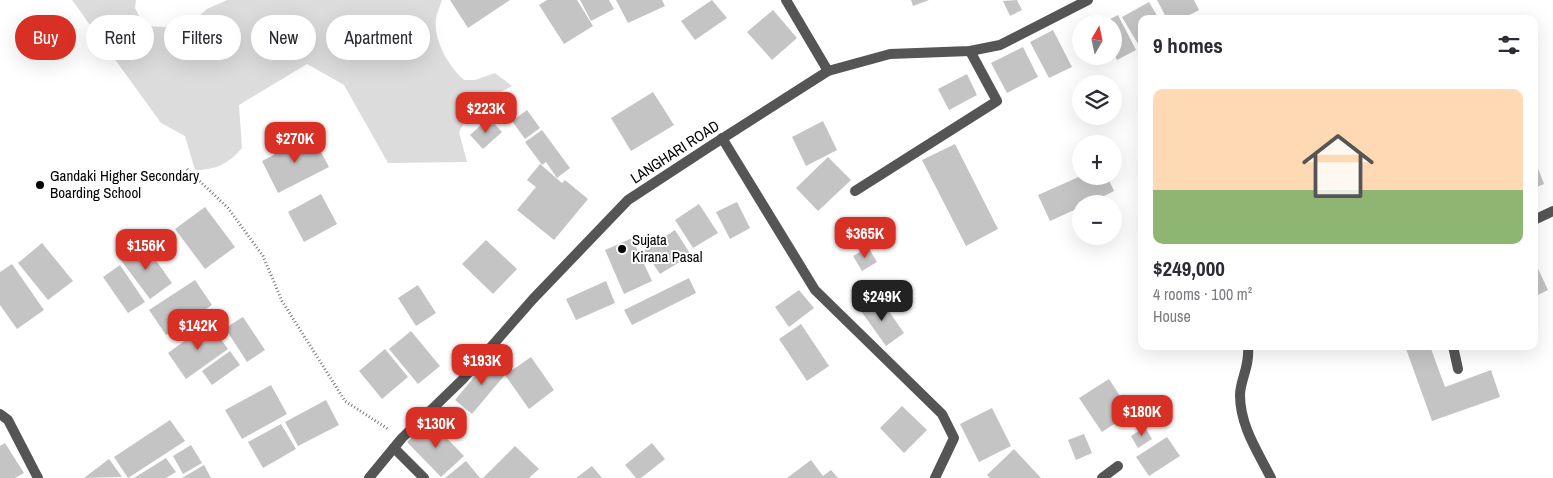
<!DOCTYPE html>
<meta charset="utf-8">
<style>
body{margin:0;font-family:"Archivo Narrow",sans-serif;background:#f2f2f3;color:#2b2b33;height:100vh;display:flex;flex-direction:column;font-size:19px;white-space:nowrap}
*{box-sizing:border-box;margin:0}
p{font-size:16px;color:#7c7c81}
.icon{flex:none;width:28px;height:28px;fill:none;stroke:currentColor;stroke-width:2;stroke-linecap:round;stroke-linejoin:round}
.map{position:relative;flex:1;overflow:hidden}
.details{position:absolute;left:1138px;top:15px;width:400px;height:335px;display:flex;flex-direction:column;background:#fff;border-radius:10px;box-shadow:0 5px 20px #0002}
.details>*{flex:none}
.top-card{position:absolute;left:15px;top:15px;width:475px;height:45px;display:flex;gap:10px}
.needle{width:32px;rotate:9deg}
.fabs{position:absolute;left:1072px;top:15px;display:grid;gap:10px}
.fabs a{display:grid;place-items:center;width:50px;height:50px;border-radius:50%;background:#fff;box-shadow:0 5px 20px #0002;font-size:25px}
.price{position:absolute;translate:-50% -42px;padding:0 11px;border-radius:10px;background:#d93025;color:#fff;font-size:16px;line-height:32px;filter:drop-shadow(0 1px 2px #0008)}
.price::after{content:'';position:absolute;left:50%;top:30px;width:15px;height:11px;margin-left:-8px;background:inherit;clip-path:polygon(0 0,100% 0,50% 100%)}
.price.selected{background:#222;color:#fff}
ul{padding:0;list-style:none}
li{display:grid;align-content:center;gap:10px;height:265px;padding:0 15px}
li+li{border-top:1px solid #e1e1e2}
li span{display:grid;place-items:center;height:155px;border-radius:10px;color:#555}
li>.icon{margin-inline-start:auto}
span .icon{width:90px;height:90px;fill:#fffc;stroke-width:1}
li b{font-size:21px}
h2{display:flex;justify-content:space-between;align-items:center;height:60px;padding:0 15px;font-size:21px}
.tag{padding:0 18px;border-radius:22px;background:#fff;box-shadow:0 5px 20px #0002;font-size:18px;line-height:45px}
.tag.selected{background:#d93025;color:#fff}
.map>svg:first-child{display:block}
.green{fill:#dcdcdc}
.building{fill:#c4c4c4}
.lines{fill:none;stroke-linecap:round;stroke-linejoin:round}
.path{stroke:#777;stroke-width:3;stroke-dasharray:1 2.5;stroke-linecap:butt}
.street{stroke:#555;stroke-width:10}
.poi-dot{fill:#000;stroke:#fff;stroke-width:2}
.labels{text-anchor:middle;stroke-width:4;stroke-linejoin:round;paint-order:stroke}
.street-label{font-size:15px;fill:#000;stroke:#fff}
.poi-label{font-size:15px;fill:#000;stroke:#fff;text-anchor:start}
</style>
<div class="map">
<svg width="1553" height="478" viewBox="0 0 1553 478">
<rect width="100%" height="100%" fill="#fff"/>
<path class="green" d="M 72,0 L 136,0 L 135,8 L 144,26 L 166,27 L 198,17 L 207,9 L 227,0 L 442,0 C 440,6 437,13 436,19 C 433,40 449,67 464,80 L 475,80 L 495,73 L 512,86 L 473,107 L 459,132 L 467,162 L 388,163 L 344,85 L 307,64 L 239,105 L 242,148 C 228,164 216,170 195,170 L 185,136 L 161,123 Z"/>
<g class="building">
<path d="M 450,0 L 510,0 L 468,28 Z"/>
<path d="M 547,0 L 577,0 L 593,26 L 564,44 L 539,5 Z"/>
<path d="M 580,0 L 609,0 L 614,9 L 591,21 Z"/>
<path d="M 616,0 L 662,0 L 665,6 L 628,23 Z"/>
<path d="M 712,0 L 727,18 L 695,40 L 681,21 Z"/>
<path d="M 911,0 L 929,0 L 913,6 Z"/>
<path d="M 1017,0 L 1022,10 L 1010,16 L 1003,1 Z"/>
<path d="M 1157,0 L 1194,0 L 1199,10 L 1182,19 L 1167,19 Z"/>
<path d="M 1149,2 L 1159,19 L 1141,19 L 1141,49 L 1122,17 Z"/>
<path d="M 773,10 L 797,38 L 772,60 L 747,32 Z"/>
<path d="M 1118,15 L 1136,50 L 1117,60 L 1114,53 L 1114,24 L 1100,24 Z"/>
<path d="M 1053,30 L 1072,67 L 1049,78 L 1030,42 Z"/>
<path d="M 1023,47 L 1038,77 L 1007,93 L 991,63 Z"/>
<path d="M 967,74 L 977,95 L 949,110 L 938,89 Z"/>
<path d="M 653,92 L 674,125 L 631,151 L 611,118 Z"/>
<path d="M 527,110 L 540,128 L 525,139 L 512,121 Z"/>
<path d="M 489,118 L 502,132 L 483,149 L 470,135 Z"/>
<path d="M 823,121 L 837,150 L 806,166 L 792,137 Z"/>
<path d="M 542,130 L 570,168 L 557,178 L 546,162 L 542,165 L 525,142 Z"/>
<path d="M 312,135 L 329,167 L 278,193 L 262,161 Z"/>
<path d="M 1107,138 L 1109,144 L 1089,144 L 1089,143 Z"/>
<path d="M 955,144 L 998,229 L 966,246 L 922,160 Z"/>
<path d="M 828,157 L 851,180 L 818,211 L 796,188 Z"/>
<path d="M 1534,158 L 1544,184 L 1534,188 Z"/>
<path d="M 540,164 L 562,183 L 565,180 L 588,199 L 554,240 L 517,210 L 536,187 L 527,180 Z"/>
<path d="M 1081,176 L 1107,176 L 1114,191 L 1088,204 L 1081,204 L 1081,207 L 1050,221 L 1038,195 Z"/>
<path d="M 321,194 L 337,224 L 304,242 L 288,212 Z"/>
<path d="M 737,202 L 750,228 L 730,239 L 716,212 Z"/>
<path d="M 699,204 L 718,233 L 693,248 L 675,220 Z"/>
<path d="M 205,207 L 235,247 L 205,269 L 175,229 Z"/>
<path d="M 675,230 L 691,255 L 660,274 L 644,250 Z"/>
<path d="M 632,238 L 652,281 L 624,294 L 605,250 Z"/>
<path d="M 486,240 L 517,269 L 493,294 L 462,264 Z"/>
<path d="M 143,242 L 172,283 L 150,299 L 120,259 Z"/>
<path d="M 42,243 L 73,281 L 48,300 L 18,263 Z"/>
<path d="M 868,247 L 877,262 L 862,271 L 853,256 Z"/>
<path d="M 1534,260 L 1548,290 L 1534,297 Z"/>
<path d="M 12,264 L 44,310 L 17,329 L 0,305 L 0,272 Z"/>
<path d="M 120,265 L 145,302 L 128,313 L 103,277 Z"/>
<path d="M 689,278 L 696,293 L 632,325 L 624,310 Z"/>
<path d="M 195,280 L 212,305 L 166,335 L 149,310 Z"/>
<path d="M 606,281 L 615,303 L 576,320 L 566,299 Z"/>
<path d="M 418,285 L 436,313 L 416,326 L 398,298 Z"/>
<path d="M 799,290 L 814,308 L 789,327 L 775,307 Z"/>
<path d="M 879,297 L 904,333 L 886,346 L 861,311 Z"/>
<path d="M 243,317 L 265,350 L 247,362 L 225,328 Z"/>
<path d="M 209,323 L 228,349 L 186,379 L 168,353 Z"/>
<path d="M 801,324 L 829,366 L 807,381 L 779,339 Z"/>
<path d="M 411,331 L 440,366 L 418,384 L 389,349 Z"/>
<path d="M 1405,346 L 1430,346 L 1445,387 L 1491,370 L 1500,397 L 1432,421 Z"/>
<path d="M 385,349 L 408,377 L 382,399 L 359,371 Z"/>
<path d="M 230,351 L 240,365 L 212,385 L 202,371 Z"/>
<path d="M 491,357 L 508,371 L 472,414 L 455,400 Z"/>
<path d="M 531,357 L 554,390 L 529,409 L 505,375 Z"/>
<path d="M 1109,379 L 1131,413 L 1102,432 L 1079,398 Z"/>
<path d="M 271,385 L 287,414 L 242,439 L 225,410 Z"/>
<path d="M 326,400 L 339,425 L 298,446 L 285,422 Z"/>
<path d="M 902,406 L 927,430 L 904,453 L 880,428 Z"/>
<path d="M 992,408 L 1011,446 L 979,462 L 960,424 Z"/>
<path d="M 170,420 L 185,441 L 128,478 L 114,457 Z"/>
<path d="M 430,421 L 464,456 L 441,477 L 407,442 Z"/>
<path d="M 281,424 L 296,449 L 263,468 L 248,442 Z"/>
<path d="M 1145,427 L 1152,439 L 1138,448 L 1131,436 Z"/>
<path d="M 1084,434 L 1092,453 L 1076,460 L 1068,440 Z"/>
<path d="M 1167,437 L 1180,456 L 1149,476 L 1136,457 Z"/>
<path d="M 5,443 L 24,473 L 15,478 L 0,478 L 0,446 Z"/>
<path d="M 652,443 L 665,459 L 641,478 L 636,478 L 625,465 Z"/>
<path d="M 191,445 L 202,463 L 183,474 L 173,456 Z"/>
<path d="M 515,446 L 539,469 L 529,478 L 483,478 Z"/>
<path d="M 1014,449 L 1041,478 L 990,478 L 987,475 Z"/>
<path d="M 166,458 L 176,472 L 166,478 L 134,478 Z"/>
<path d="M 109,459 L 122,477 L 84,478 Z"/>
<path d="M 811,460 L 823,476 L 831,470 L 838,478 L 787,478 Z"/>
<path d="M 466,461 L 480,478 L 445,478 Z"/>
<path d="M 204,465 L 211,478 L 182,478 Z"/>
<path d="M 592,466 L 602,478 L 576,478 Z"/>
</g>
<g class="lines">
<path class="path" d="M 187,169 L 228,208 L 263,256 L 282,301 L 345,401 L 388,429"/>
<g class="street">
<path d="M 786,0 L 828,71"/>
<path d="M 722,138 L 815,290 L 942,414 L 954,438 L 935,478"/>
<path d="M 855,191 L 997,101 L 970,51"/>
<path d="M 1534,220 L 1553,211"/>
<path d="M 1248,346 C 1250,367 1240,380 1240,395 C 1240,426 1258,452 1271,478"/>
<path d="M 1453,346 L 1458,369"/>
<path d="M 0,414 L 8,420 L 38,478"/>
<path d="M 394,448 L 424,478"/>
<path d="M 369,478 L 402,438 L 462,380 L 533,299 L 628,200 L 709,147 L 828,71 L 890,54 L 970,51 L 1000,45 L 1088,0"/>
<path d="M 1102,478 L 1118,466"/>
</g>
</g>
<g class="poi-dot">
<circle cx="40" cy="185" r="5"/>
<circle cx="622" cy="249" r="5"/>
</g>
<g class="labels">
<g class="street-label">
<text transform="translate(675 152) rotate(-33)" y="5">LANGHARI ROAD</text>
</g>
<g class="poi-label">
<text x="50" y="181">Gandaki Higher Secondary<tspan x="50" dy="17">Boarding School</tspan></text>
<text x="632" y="245">Sujata<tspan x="632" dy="17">Kirana Pasal</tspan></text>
</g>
</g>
</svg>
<div class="fabs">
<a><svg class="needle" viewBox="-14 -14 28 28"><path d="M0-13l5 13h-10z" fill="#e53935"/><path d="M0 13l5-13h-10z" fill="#7c7c81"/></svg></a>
<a><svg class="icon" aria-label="layers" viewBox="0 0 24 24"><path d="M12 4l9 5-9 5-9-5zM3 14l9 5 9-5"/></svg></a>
<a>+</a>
<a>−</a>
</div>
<b class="price" style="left:486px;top:134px">$223K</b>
<b class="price" style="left:295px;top:164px">$270K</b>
<b class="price" style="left:865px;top:259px">$365K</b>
<b class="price" style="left:146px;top:271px">$156K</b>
<b class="price selected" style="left:882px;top:322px">$249K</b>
<b class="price" style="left:198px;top:351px">$142K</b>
<b class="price" style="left:482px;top:386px">$193K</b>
<b class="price" style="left:1142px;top:437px">$180K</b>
<b class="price" style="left:436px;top:449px">$130K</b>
<div class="top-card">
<a class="tag selected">Buy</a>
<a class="tag">Rent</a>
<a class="tag">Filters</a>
<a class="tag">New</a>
<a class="tag">Apartment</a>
</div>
<section class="details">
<h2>9 homes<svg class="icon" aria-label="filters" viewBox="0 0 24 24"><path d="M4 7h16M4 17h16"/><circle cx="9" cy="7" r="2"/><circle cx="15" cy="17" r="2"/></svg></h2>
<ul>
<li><span style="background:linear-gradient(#ffd9b3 65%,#8fb573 0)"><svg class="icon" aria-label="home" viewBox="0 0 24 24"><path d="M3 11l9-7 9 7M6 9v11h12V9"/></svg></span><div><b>$249,000</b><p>4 rooms · 100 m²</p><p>House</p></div></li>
</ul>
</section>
</div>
